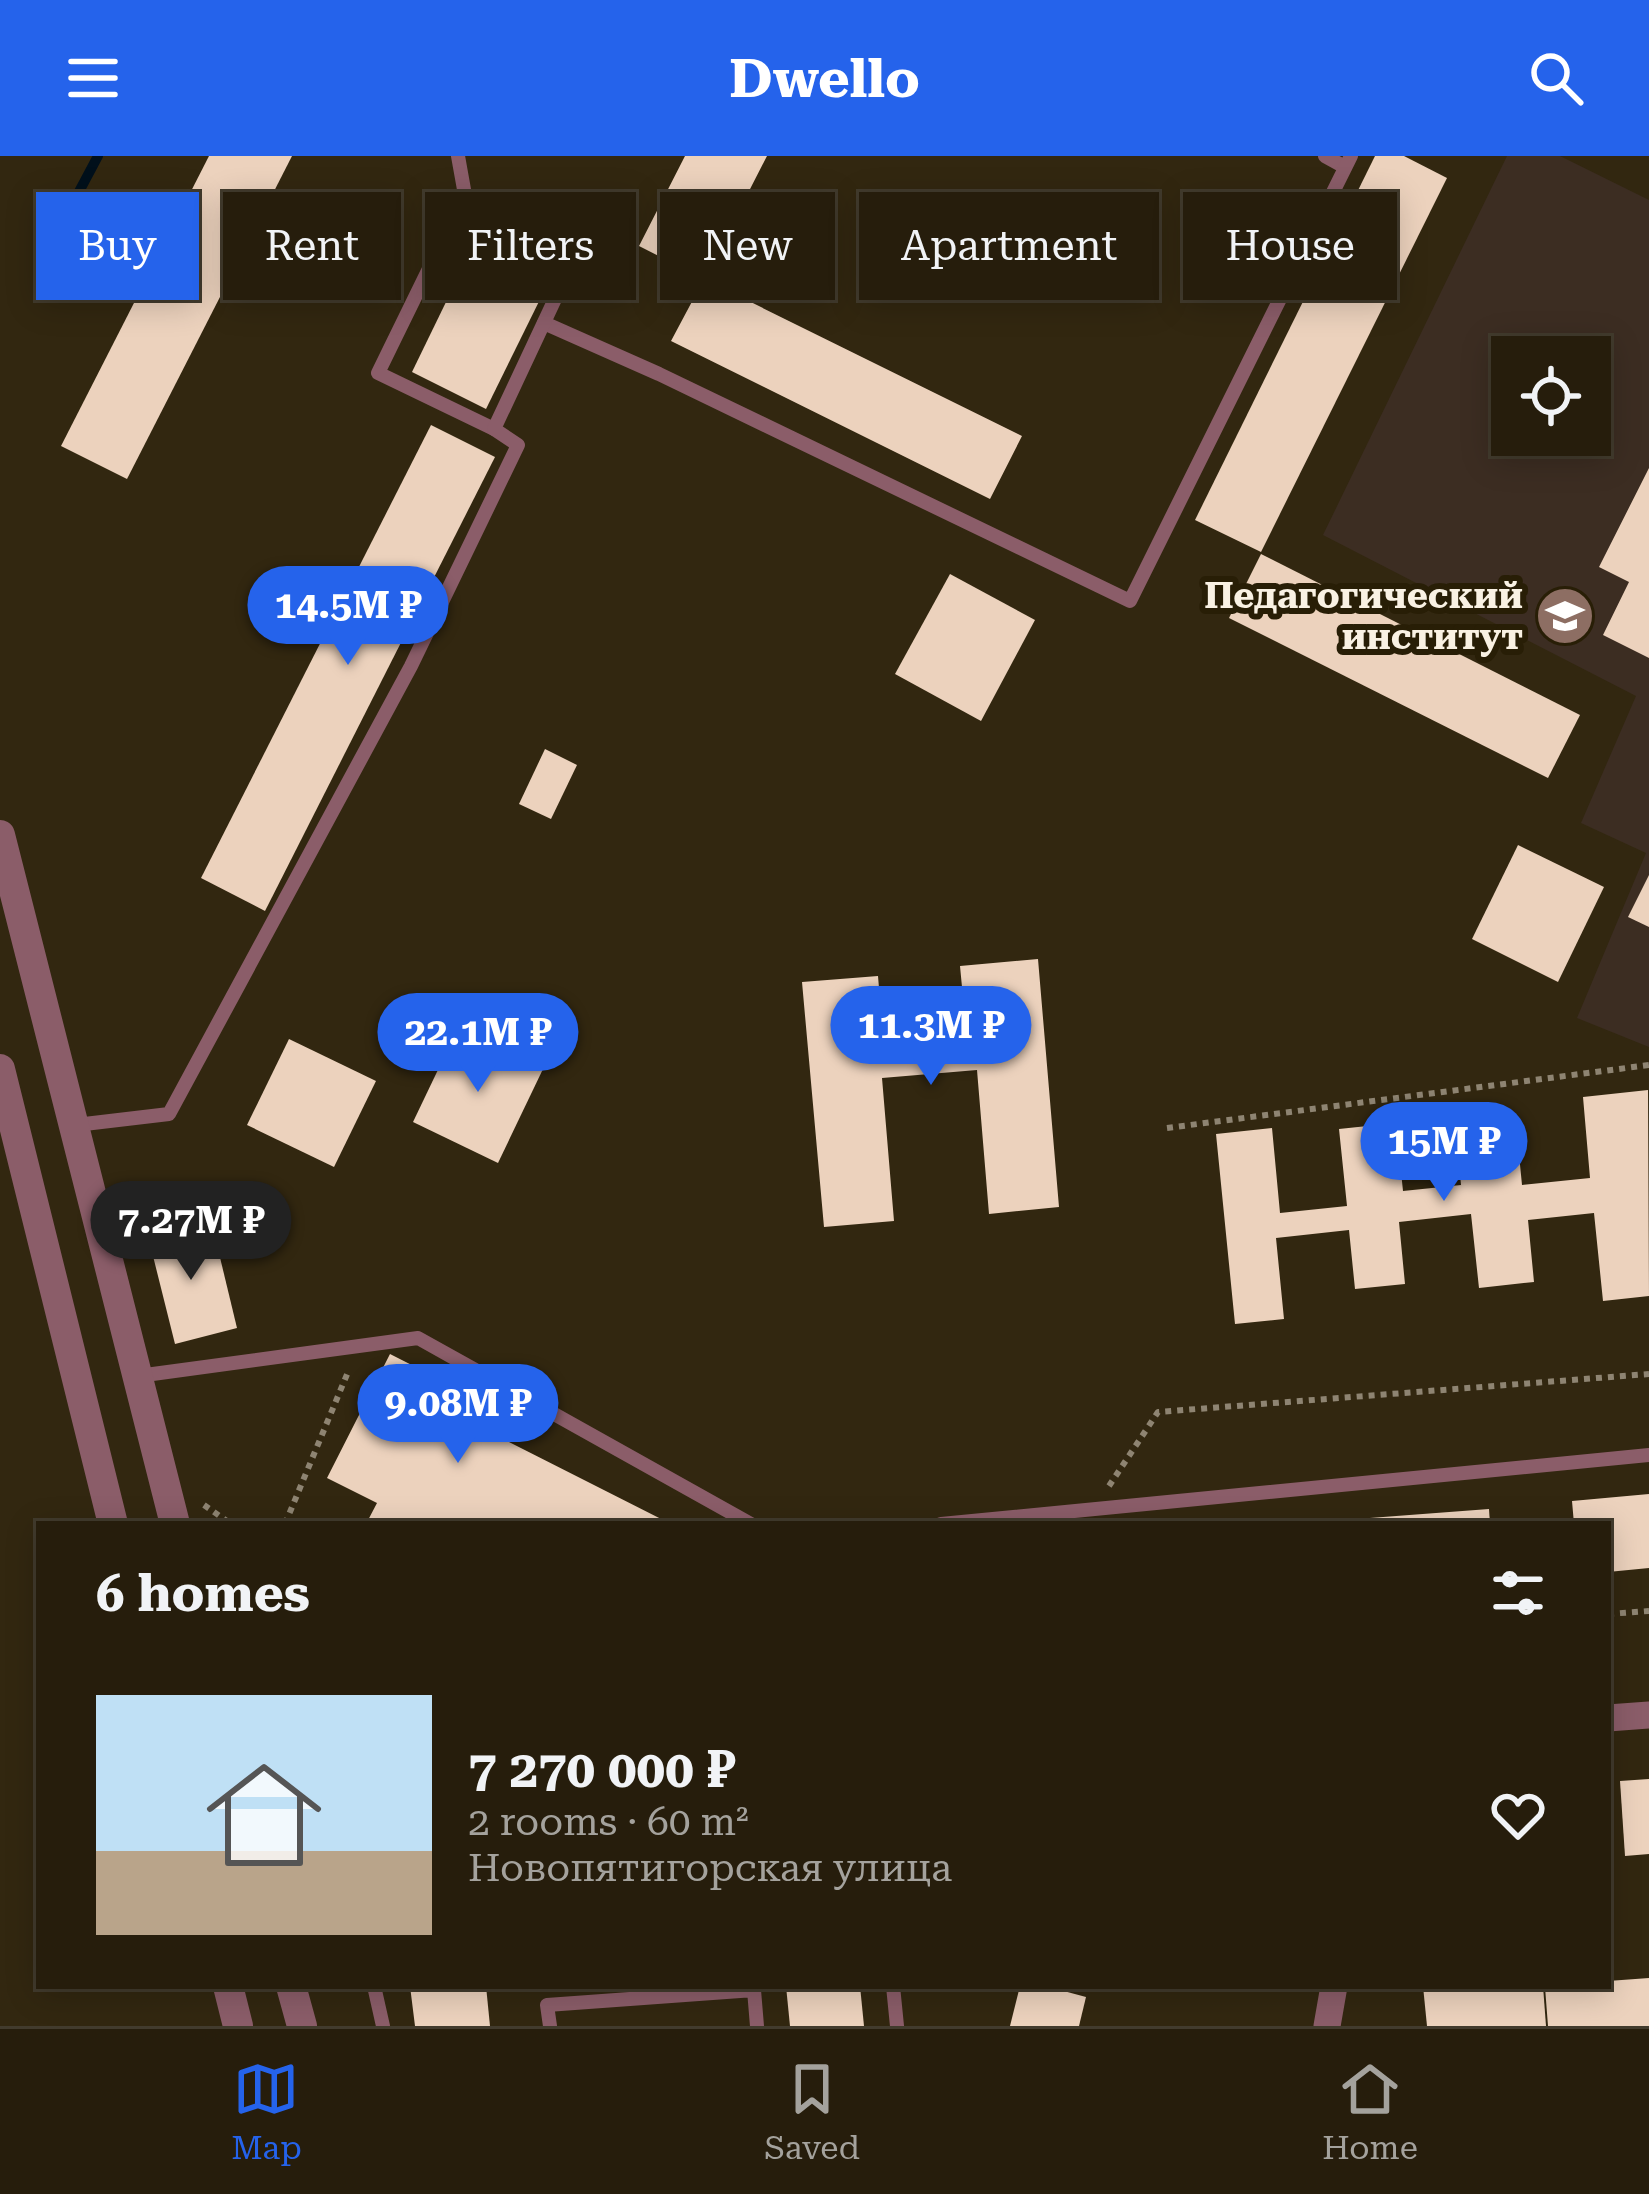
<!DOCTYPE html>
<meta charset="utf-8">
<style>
body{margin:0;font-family:"Roboto Serif",serif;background:#2e2615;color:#f1f3f6;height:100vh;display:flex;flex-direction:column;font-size:45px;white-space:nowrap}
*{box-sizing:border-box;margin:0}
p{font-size:39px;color:#a4a29d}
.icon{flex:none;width:66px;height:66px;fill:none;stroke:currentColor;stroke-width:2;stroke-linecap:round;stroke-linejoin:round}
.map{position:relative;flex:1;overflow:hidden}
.side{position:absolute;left:36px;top:1365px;width:1575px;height:468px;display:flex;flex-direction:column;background:#261d0c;border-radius:0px;box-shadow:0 6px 30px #0003,0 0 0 3px #423b2d}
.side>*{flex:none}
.top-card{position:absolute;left:36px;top:36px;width:1578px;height:108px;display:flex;gap:24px}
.controls{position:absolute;left:1491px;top:180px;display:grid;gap:24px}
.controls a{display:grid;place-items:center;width:120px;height:120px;border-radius:0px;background:#261d0c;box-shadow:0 6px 30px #0003,0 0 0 3px #423b2d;font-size:60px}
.price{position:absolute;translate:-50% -102px;padding:0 27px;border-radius:42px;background:#2563eb;color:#fff;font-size:39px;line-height:78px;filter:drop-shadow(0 3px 6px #0008)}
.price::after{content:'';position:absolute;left:50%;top:72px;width:36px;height:27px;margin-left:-18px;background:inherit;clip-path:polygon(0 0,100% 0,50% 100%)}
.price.on{background:#222;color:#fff}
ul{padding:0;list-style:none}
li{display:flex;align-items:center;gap:36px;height:300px;padding:0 60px}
li span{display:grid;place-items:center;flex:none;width:336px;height:240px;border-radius:0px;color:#555}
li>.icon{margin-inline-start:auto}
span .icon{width:144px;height:144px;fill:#fffc;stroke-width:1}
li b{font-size:51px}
h2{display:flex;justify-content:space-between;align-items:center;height:144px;padding:0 60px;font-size:51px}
.tag{padding:0 42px;border-radius:0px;background:#261d0c;box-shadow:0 6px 30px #0003,0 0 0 3px #423b2d;font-size:42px;line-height:108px}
.tag.on{background:#2563eb;color:#fff}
header{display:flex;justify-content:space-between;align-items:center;height:156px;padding:0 60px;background:#2563eb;color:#fff;font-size:54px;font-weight:700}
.tabs{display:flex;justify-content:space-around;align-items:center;height:168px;border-top:3px solid #423b2d;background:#261d0c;font-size:33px;color:#a4a29d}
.tabs a{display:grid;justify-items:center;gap:6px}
.tabs .on{color:#2563eb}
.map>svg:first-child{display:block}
.education{fill:#3c2d22;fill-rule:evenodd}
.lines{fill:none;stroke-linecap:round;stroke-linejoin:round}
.stream{stroke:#01101b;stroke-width:10}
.building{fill:#ecd2bd}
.path{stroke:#8e8472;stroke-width:6;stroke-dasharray:6 6;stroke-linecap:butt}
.service{stroke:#8b5d69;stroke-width:14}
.minor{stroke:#8b5d69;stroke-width:27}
.tertiary{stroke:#8b5d69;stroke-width:30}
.labels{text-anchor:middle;stroke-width:12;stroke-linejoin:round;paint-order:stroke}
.poi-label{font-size:36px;font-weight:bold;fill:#f9f1e3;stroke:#281e06;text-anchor:end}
</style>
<header><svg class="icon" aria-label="menu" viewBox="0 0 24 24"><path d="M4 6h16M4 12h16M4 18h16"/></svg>Dwello<svg class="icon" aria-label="search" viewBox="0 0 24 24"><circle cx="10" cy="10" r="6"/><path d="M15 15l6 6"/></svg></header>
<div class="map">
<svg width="1649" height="1870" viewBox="0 0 1649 1870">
<rect width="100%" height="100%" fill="#322710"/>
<path class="education" d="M 1507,0 L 1560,0 L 1649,44 L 1649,891 L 1577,862 L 1646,697 L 1581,667 L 1636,540 L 1323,379 ZM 1512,201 L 1590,201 L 1590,279 L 1512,279 Z"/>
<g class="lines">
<path class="stream" d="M 40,109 L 98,0"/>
</g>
<g class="building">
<path d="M 209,0 L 292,0 L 127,323 L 61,290 Z"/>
<path d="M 685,0 L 767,0 L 704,123 L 1022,280 L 990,343 L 671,185 L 704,123 L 639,90 Z"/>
<path d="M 1375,0 L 1404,0 L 1447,22 L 1261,396 L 1195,364 Z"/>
<path d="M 481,74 L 556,111 L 486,253 L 412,216 Z"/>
<path d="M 431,269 L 495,301 L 265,755 L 201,722 Z"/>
<path d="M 1649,312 L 1649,502 L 1603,479 L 1629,426 L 1599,411 Z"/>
<path d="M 1261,398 L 1580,559 L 1548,622 L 1229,462 Z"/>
<path d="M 950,418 L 1035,464 L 981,565 L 895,518 Z"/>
<path d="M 545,593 L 577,609 L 551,663 L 519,648 Z"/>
<path d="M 1518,689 L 1604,731 L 1558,826 L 1472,783 Z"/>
<path d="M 1649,719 L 1649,771 L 1628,761 Z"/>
<path d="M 1038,803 L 1059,1051 L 989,1058 L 977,914 L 882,922 L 894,1065 L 824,1071 L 802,826 L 878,820 L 883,880 L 966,873 L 960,810 Z"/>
<path d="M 458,872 L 543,913 L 498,1007 L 413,966 Z"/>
<path d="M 289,883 L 376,925 L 334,1011 L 247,969 Z"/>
<path d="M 1648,934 L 1649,1140 L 1603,1145 L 1594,1057 L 1528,1064 L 1534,1126 L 1479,1132 L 1471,1058 L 1399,1066 L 1405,1128 L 1355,1133 L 1349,1074 L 1276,1082 L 1284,1163 L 1235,1168 L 1216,978 L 1272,972 L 1280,1057 L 1347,1050 L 1339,973 L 1396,967 L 1403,1035 L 1461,1029 L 1455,963 L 1515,957 L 1522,1029 L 1590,1022 L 1583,941 Z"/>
<path d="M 149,1068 L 167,1068 L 217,1089 L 237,1172 L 175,1188 L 146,1072 Z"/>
<path d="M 390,1198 L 461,1234 L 450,1256 L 671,1368 L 366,1368 L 377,1347 L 327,1322 Z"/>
<path d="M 1649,1338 L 1649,1412 L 1608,1416 L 1608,1368 L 1574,1368 L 1572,1345 Z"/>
<path d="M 1489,1353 L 1490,1368 L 1330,1368 L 1330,1365 Z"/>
<path d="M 1649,1623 L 1649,1698 L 1625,1700 L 1620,1625 Z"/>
<path d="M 1649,1822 L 1649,1870 L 1548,1870 L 1545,1831 L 1608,1830 L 1608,1825 Z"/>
<path d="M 410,1830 L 486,1830 L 490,1870 L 415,1870 Z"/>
<path d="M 786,1830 L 860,1830 L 864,1870 L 790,1870 Z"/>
<path d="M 1020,1830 L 1045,1830 L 1086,1841 L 1079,1870 L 1010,1870 Z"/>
<path d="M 1423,1830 L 1543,1830 L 1546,1870 L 1427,1870 Z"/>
</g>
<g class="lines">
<g class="path">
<path d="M 1167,972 L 1649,909"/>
<path d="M 1109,1330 L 1158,1256 L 1649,1218"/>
<path d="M 204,1349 L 231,1368"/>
<path d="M 285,1368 L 348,1216"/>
<path d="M 1608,1458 L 1649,1455"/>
</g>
<g class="service">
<path d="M 1325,0 L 1345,11"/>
<path d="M 465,39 L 378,217 L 494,273"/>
<path d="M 544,167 L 659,218 L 1130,445 L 1351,0"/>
<path d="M 76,969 L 169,958 L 411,510 L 518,289 L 494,273 L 577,96 L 465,39 L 458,0"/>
<path d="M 138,1220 L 418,1182 L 751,1368"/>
<path d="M 941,1368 L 1649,1299"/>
<path d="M 374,1830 L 383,1870"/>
<path d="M 893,1830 L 897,1870"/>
<path d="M 550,1870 L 547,1849 L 754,1834 L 757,1870"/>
</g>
<g class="minor">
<path d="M 1608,1562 L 1649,1559"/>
<path d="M 1327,1870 L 1334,1830"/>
</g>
<g class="tertiary">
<path d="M 0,679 L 175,1368"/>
<path d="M 0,913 L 113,1368"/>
<path d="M 228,1830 L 238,1870"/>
<path d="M 291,1830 L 302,1870"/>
</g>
</g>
<defs>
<g id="university-disc" transform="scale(3)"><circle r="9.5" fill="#8d6e63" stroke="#281e06"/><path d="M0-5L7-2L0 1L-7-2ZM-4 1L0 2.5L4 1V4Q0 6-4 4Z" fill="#fff"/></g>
</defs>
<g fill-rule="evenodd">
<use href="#university-disc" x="1565" y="460"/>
</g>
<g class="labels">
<g class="poi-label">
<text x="1523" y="452">Педагогический<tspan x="1523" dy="41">институт</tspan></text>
</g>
</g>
</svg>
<div class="controls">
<a><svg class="icon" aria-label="locate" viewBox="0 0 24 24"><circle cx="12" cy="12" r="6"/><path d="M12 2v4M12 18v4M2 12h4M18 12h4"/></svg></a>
</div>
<b class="price" style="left:348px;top:512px">14.5M ₽</b>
<b class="price" style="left:931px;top:932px">11.3M ₽</b>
<b class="price" style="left:478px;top:939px">22.1M ₽</b>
<b class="price" style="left:1444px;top:1048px">15M ₽</b>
<b class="price on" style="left:191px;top:1127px">7.27M ₽</b>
<b class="price" style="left:458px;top:1310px">9.08M ₽</b>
<div class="top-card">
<a class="tag on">Buy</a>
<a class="tag">Rent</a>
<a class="tag">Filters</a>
<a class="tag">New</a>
<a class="tag">Apartment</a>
<a class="tag">House</a>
</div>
<section class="side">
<h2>6 homes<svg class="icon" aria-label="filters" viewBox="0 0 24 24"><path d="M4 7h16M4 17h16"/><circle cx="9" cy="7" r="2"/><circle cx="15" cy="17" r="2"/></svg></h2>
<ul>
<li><span style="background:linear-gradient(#bfe0f5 65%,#b9a48a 0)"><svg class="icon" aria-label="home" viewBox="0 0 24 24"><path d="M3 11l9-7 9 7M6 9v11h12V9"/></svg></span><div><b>7 270 000 ₽</b><p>2 rooms · 60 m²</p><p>Новопятигорская улица</p></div><svg class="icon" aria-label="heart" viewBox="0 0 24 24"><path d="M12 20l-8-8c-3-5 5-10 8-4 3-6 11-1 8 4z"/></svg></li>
</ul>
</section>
</div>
<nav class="tabs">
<a class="on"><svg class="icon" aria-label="map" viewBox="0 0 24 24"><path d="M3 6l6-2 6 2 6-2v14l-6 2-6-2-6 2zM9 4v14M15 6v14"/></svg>Map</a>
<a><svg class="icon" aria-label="saved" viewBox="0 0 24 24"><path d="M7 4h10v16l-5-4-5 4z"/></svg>Saved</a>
<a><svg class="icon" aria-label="home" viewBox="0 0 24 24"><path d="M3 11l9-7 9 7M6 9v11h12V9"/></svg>Home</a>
</nav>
